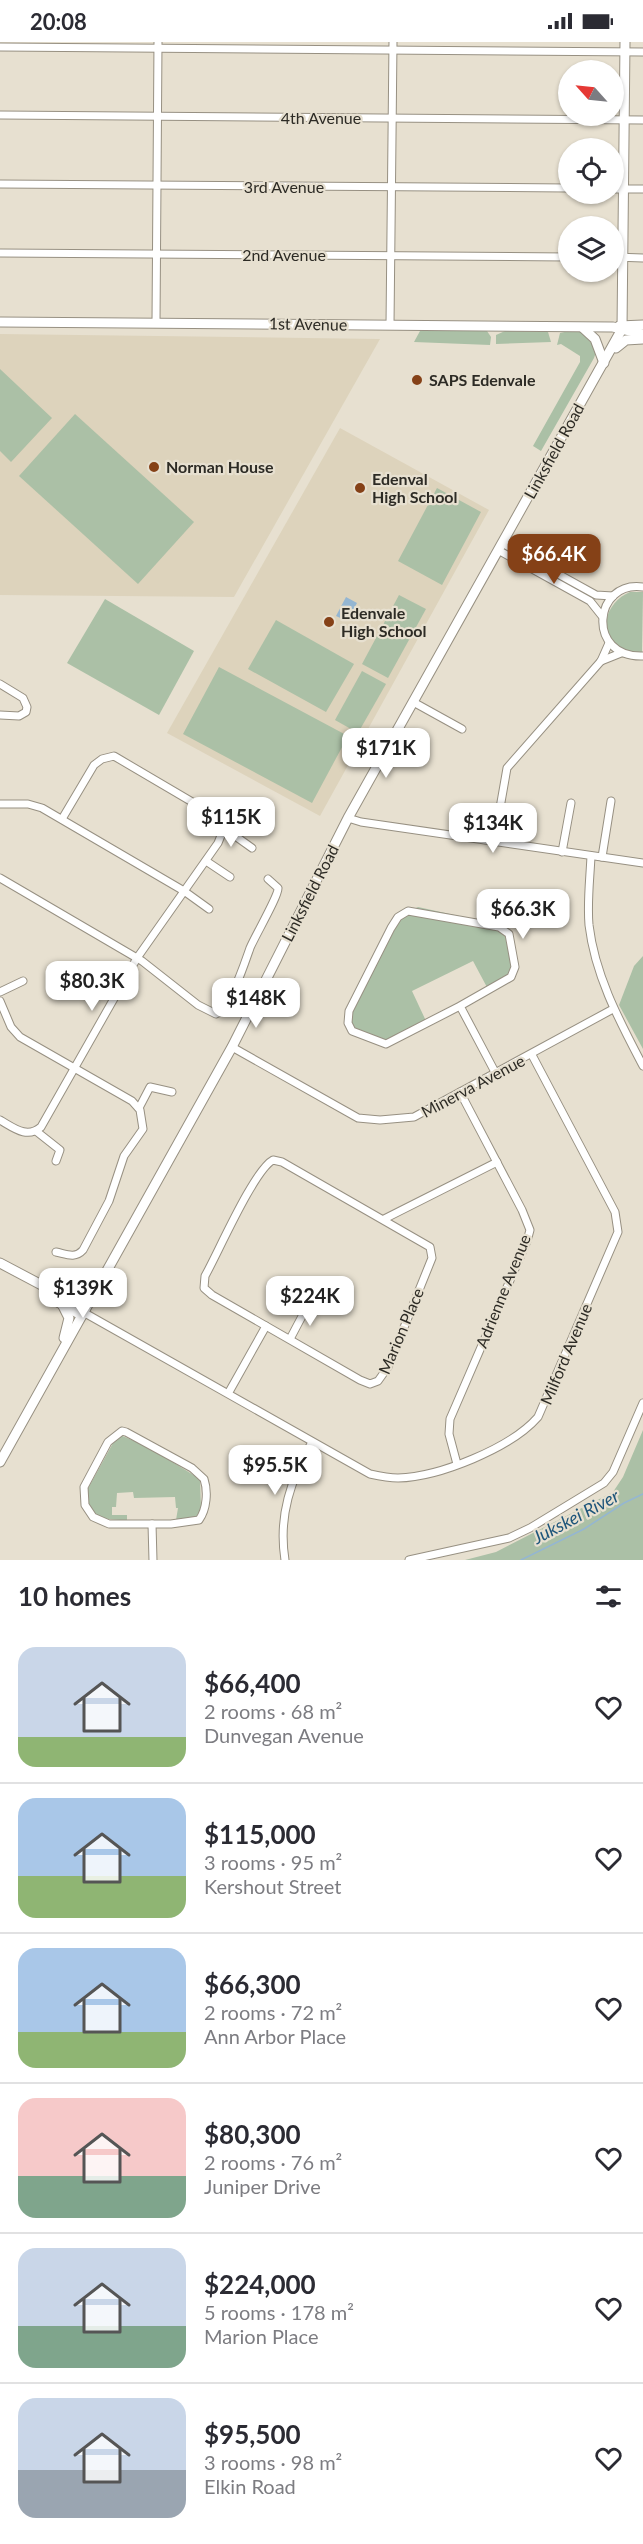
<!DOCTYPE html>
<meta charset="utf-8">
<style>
body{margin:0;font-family:Lato,sans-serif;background:#f7f7f7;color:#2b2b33;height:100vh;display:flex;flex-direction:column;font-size:22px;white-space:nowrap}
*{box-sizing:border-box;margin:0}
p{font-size:20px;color:#7c7c81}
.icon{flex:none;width:33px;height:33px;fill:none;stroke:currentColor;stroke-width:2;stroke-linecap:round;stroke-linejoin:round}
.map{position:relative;height:1518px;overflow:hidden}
.side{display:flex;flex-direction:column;background:#fff;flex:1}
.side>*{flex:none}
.needle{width:39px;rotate:297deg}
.fabs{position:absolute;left:558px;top:18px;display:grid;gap:12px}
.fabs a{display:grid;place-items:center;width:66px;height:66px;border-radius:50%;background:#fff;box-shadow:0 2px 4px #0004;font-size:30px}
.price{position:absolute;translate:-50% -51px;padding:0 14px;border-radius:12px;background:#fff;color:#222;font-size:20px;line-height:39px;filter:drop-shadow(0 2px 3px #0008)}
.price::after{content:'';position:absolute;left:50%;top:36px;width:18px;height:14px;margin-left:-9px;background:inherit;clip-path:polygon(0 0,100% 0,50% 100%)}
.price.current{background:#854117;color:#fff}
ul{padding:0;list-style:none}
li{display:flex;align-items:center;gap:18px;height:150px;padding:0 18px}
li+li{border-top:2px solid #e1e1e2}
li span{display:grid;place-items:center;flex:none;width:168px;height:120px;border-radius:18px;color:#555}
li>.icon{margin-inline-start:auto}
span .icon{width:72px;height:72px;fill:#fffc;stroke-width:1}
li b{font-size:26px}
h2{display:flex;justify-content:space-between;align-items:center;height:72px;padding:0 18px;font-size:26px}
.status{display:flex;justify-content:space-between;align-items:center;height:42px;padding:0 30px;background:#fff;direction:ltr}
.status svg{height:16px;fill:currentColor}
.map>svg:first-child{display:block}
.built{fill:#ddd3bc}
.green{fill:#abc0a6}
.water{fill:#94b6d2}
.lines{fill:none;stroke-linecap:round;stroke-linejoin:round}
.stream{stroke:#94b6d2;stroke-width:1.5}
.street-casing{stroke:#979082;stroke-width:9}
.secondary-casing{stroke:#979082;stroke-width:11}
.street{stroke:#fff;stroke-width:7}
.secondary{stroke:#fff;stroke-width:9}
.poi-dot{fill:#854117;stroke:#e7e0d0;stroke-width:2}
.labels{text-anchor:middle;stroke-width:4.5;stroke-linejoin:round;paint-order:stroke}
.street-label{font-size:16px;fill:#2d2b25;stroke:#e7e0d0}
.poi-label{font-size:16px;font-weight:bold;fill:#2d2b25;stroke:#e7e0d0;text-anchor:start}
.water-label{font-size:18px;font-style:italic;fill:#1e557a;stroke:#e7e0d0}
</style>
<div class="status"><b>20:08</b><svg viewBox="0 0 49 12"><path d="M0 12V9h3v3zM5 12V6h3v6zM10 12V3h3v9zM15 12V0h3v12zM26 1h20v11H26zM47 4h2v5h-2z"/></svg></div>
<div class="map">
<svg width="643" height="1518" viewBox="0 0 643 1518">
<rect width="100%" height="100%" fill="#e7e0d0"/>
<g class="built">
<path d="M 0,292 L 380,297 L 234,555 L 0,553 Z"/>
<path d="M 340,386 L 489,468 L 320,774 L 167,691 Z"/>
</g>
<g class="green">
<path d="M 578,287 L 598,304 L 594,316 L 541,409 L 533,404 L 580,320 L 580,314 L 561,302 L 557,303 L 560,291 Z"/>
<path d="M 420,289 L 487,289 L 491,295 L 490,303 L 414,300 Z"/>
<path d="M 505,289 L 548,290 L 551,300 L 496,302 L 496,293 Z"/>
<path d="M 0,327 L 52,376 L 11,420 L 0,409 Z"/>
<path d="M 75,372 L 194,480 L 138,542 L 19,434 Z"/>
<path d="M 437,446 L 481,470 L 442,543 L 398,519 Z"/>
<path d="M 630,550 L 643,550 L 642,610 C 636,610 629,610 623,608 C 594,596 605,560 630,550 Z"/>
<path d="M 399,553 L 426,567 L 388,636 L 362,622 Z"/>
<path d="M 105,557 L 194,609 L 159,673 L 67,621 Z"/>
<path d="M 276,578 L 354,622 L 326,670 L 248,627 Z"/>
<path d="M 219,625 L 348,694 L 312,761 L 183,692 Z"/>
<path d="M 362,629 L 386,642 L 358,691 L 335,678 Z"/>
<path d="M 418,865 L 500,883 L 512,897 L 517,926 L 489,949 L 473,919 L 412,949 L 426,979 L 386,1000 L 351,984 L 349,973 L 403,872 Z"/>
<path d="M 643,914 L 643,1007 L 619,963 L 634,924 Z"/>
<path d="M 643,1388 L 643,1518 L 465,1518 L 496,1510 L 613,1450 L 623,1435 Z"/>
<path d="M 118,1392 L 148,1405 L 200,1437 L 201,1467 L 196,1475 L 176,1478 L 178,1466 L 176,1466 L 175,1455 L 134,1456 L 133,1450 L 117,1451 L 116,1465 L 112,1465 L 112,1473 L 127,1473 L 127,1478 C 107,1478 85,1477 86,1450 Z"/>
</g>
<path class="water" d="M 346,555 L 357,561 L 347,579 L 336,574 Z"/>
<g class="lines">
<path class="stream" d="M 521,1518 L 584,1487 L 624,1461 L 643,1452"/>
<g class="street-casing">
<g id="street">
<path d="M 0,5 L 643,10"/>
<path d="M 0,73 L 643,78"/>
<path d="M 0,142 L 568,146"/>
<path d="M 614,147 L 643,147"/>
<path d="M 0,211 L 568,215"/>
<path d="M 614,215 L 643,216"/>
<path d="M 156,281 L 158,0"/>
<path d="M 390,283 L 393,0"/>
<path d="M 502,501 L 596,553 L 613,554"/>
<path d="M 498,508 L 590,559 L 602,574"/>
<path d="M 643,545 C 593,538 586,616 643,614"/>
<path d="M 601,619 L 621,611"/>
<path d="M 0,642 L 23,656 L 27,665 L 26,670 L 19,674 L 0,673"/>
<path d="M 415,661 L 462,687"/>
<path d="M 0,762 L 28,762 L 42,766 L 184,849 L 209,867"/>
<path d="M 348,776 L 361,780 L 643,821"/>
<path d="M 224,786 L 252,806"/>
<path d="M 494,800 L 507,726 L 601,619 L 609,601"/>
<path d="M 562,810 L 571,761"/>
<path d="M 591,814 C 590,837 587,860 589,883 C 595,934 620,980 643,1024"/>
<path d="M 602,815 L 611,759"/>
<path d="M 206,819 L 230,835"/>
<path d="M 0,836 L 142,919 L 198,963 L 216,972 C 230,967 245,920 250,906 C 255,894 279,853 278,846 L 268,837"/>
<path d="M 0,950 L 23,939"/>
<path d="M 0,959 L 11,985 L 20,995 L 132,1059 L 140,1068 L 143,1087 L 124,1114 L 109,1159 L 83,1208 C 75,1217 66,1212 56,1210"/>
<path d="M 460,964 L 511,935 L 515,925 L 509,892 L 499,885 L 408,869 L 398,875 L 391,886 L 349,969 L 348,981 L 352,989 L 386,1002 L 460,964 L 495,1030"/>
<path d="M 232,1005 L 358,1076 L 380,1078 L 414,1075 L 613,967"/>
<path d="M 139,1066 L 150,1045 L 172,1050"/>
<path d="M 0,1078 C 14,1086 27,1097 41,1085 L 137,916 L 218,801 L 224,786 L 216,774 L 114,714 L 102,717 L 94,723 L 62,777"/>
<path d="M 36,1089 L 60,1108 L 56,1119"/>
<path d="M 273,1118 L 282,1120 L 430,1205 L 432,1216 L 388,1325 L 378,1339 L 370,1342 L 360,1338 L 212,1253 L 204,1246 L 205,1234 C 218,1211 254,1128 273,1118 Z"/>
<path d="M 384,1177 L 497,1120"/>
<path d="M 83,1270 L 370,1432 C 379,1434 388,1436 398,1436 C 439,1435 511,1406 538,1375 L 618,1190 L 615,1170 L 532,1013"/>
<path d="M 290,1297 L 309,1261"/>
<path d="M 229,1350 L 266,1284"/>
<path d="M 122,1389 L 126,1390 L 192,1426 L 204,1437 C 208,1449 207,1467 199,1478 L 171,1482 L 109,1482 L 93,1475 L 85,1463 L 84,1445 L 108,1400 Z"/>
<path d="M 457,1422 L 449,1392 L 450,1377 L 527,1199 L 530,1188 L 522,1168 L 460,1050"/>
<path d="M 152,1482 L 153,1518"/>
<path d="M 285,1518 C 278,1474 291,1437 312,1400"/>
<path d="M 409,1518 L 509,1496 L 530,1486 L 604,1441 L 613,1430 L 643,1361"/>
</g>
</g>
<g class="secondary-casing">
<g id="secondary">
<path d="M 0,280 L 613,285 L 643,292"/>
<path d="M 619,284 L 643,283"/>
<path d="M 583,286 L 595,297 L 604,321"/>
<path d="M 616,306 L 626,298 L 643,297"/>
<path d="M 0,1221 L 85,1266"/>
<path d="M 54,1258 L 81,1273"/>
<path d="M 63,1264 L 69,1276 L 64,1296"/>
<path d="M 0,1420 L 232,1005 L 348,776 L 622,287 L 625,0"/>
</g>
</g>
<use href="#street" class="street"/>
<use href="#secondary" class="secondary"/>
</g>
<g class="poi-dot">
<circle cx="417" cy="338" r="6"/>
<circle cx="154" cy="425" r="6"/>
<circle cx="360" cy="446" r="6"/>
<circle cx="329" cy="580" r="6"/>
</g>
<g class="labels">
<g class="street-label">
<text x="321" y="82">4th Avenue</text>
<text x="284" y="151">3rd Avenue</text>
<text x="284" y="219">2nd Avenue</text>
<text transform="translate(308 282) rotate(1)" y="6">1st Avenue</text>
<text transform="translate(554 409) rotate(-61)" y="6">Linksfield Road</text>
<text transform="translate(310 851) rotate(-63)" y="6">Linksfield Road</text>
<text transform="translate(473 1044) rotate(-28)" y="6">Minerva Avenue</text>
<text transform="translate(503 1249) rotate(-68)" y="6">Adrienne Avenue</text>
<text transform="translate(401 1289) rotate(-67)" y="6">Marion Place</text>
<text transform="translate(566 1312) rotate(-67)" y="6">Milford Avenue</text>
</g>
<g class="poi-label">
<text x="429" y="344">SAPS Edenvale</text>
<text x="166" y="431">Norman House</text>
<text x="372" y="443">Edenval<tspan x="372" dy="18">High School</tspan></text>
<text x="341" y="577">Edenvale<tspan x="341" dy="18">High School</tspan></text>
</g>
<g class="water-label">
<text transform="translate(576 1475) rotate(-28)" y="6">Jukskei River</text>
</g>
</g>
</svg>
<div class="fabs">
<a><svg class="needle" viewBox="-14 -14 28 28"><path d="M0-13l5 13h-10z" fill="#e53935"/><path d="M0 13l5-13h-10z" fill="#7c7c81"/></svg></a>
<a><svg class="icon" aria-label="locate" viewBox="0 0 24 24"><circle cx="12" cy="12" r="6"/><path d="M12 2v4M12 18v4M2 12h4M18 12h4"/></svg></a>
<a><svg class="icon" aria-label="layers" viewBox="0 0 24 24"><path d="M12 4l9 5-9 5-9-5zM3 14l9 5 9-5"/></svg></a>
</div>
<b class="price current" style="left:554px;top:543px">$66.4K</b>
<b class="price" style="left:386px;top:737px">$171K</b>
<b class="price" style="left:231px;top:806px">$115K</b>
<b class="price" style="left:493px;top:812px">$134K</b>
<b class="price" style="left:523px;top:898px">$66.3K</b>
<b class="price" style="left:92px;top:970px">$80.3K</b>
<b class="price" style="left:256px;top:987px">$148K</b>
<b class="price" style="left:83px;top:1277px">$139K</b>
<b class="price" style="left:310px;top:1285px">$224K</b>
<b class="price" style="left:275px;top:1454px">$95.5K</b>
</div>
<section class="side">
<h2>10 homes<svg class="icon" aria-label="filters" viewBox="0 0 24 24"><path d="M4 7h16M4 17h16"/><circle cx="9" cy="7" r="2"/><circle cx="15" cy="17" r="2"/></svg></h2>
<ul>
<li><span style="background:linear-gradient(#c9d6e8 75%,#8fb573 0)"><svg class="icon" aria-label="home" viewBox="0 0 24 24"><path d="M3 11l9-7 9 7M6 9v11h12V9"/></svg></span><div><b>$66,400</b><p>2 rooms · 68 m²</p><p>Dunvegan Avenue</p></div><svg class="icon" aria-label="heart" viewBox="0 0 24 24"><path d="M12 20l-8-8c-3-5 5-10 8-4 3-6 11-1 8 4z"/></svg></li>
<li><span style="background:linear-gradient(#a9c7e8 65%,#8fb573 0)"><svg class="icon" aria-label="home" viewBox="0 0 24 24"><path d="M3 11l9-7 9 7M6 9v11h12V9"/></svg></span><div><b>$115,000</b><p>3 rooms · 95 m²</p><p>Kershout Street</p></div><svg class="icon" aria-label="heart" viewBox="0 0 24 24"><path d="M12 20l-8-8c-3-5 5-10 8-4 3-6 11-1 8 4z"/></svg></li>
<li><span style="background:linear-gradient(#a9c7e8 70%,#8fb573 0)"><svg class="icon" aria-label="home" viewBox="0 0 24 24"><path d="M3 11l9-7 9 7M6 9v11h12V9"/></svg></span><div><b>$66,300</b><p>2 rooms · 72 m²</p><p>Ann Arbor Place</p></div><svg class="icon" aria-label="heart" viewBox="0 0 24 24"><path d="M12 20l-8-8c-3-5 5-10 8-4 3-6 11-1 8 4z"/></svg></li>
<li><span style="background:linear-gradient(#f6c9c9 65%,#7fa58c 0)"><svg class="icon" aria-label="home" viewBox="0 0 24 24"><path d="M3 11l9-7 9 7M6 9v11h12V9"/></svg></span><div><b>$80,300</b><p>2 rooms · 76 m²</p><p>Juniper Drive</p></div><svg class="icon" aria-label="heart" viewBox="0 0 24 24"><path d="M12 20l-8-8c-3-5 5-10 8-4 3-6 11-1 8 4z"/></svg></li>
<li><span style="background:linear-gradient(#c9d6e8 65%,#7fa58c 0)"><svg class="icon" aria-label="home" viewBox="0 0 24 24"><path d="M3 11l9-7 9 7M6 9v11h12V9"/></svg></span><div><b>$224,000</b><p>5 rooms · 178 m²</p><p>Marion Place</p></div><svg class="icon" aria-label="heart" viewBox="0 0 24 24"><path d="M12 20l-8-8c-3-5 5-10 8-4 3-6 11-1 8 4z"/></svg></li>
<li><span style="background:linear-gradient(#c9d6e8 60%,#9aa5b1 0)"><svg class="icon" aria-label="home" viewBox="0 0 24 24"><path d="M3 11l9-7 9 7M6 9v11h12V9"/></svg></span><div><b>$95,500</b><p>3 rooms · 98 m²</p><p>Elkin Road</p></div><svg class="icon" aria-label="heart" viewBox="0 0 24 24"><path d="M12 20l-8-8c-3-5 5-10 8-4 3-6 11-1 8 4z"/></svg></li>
</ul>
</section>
